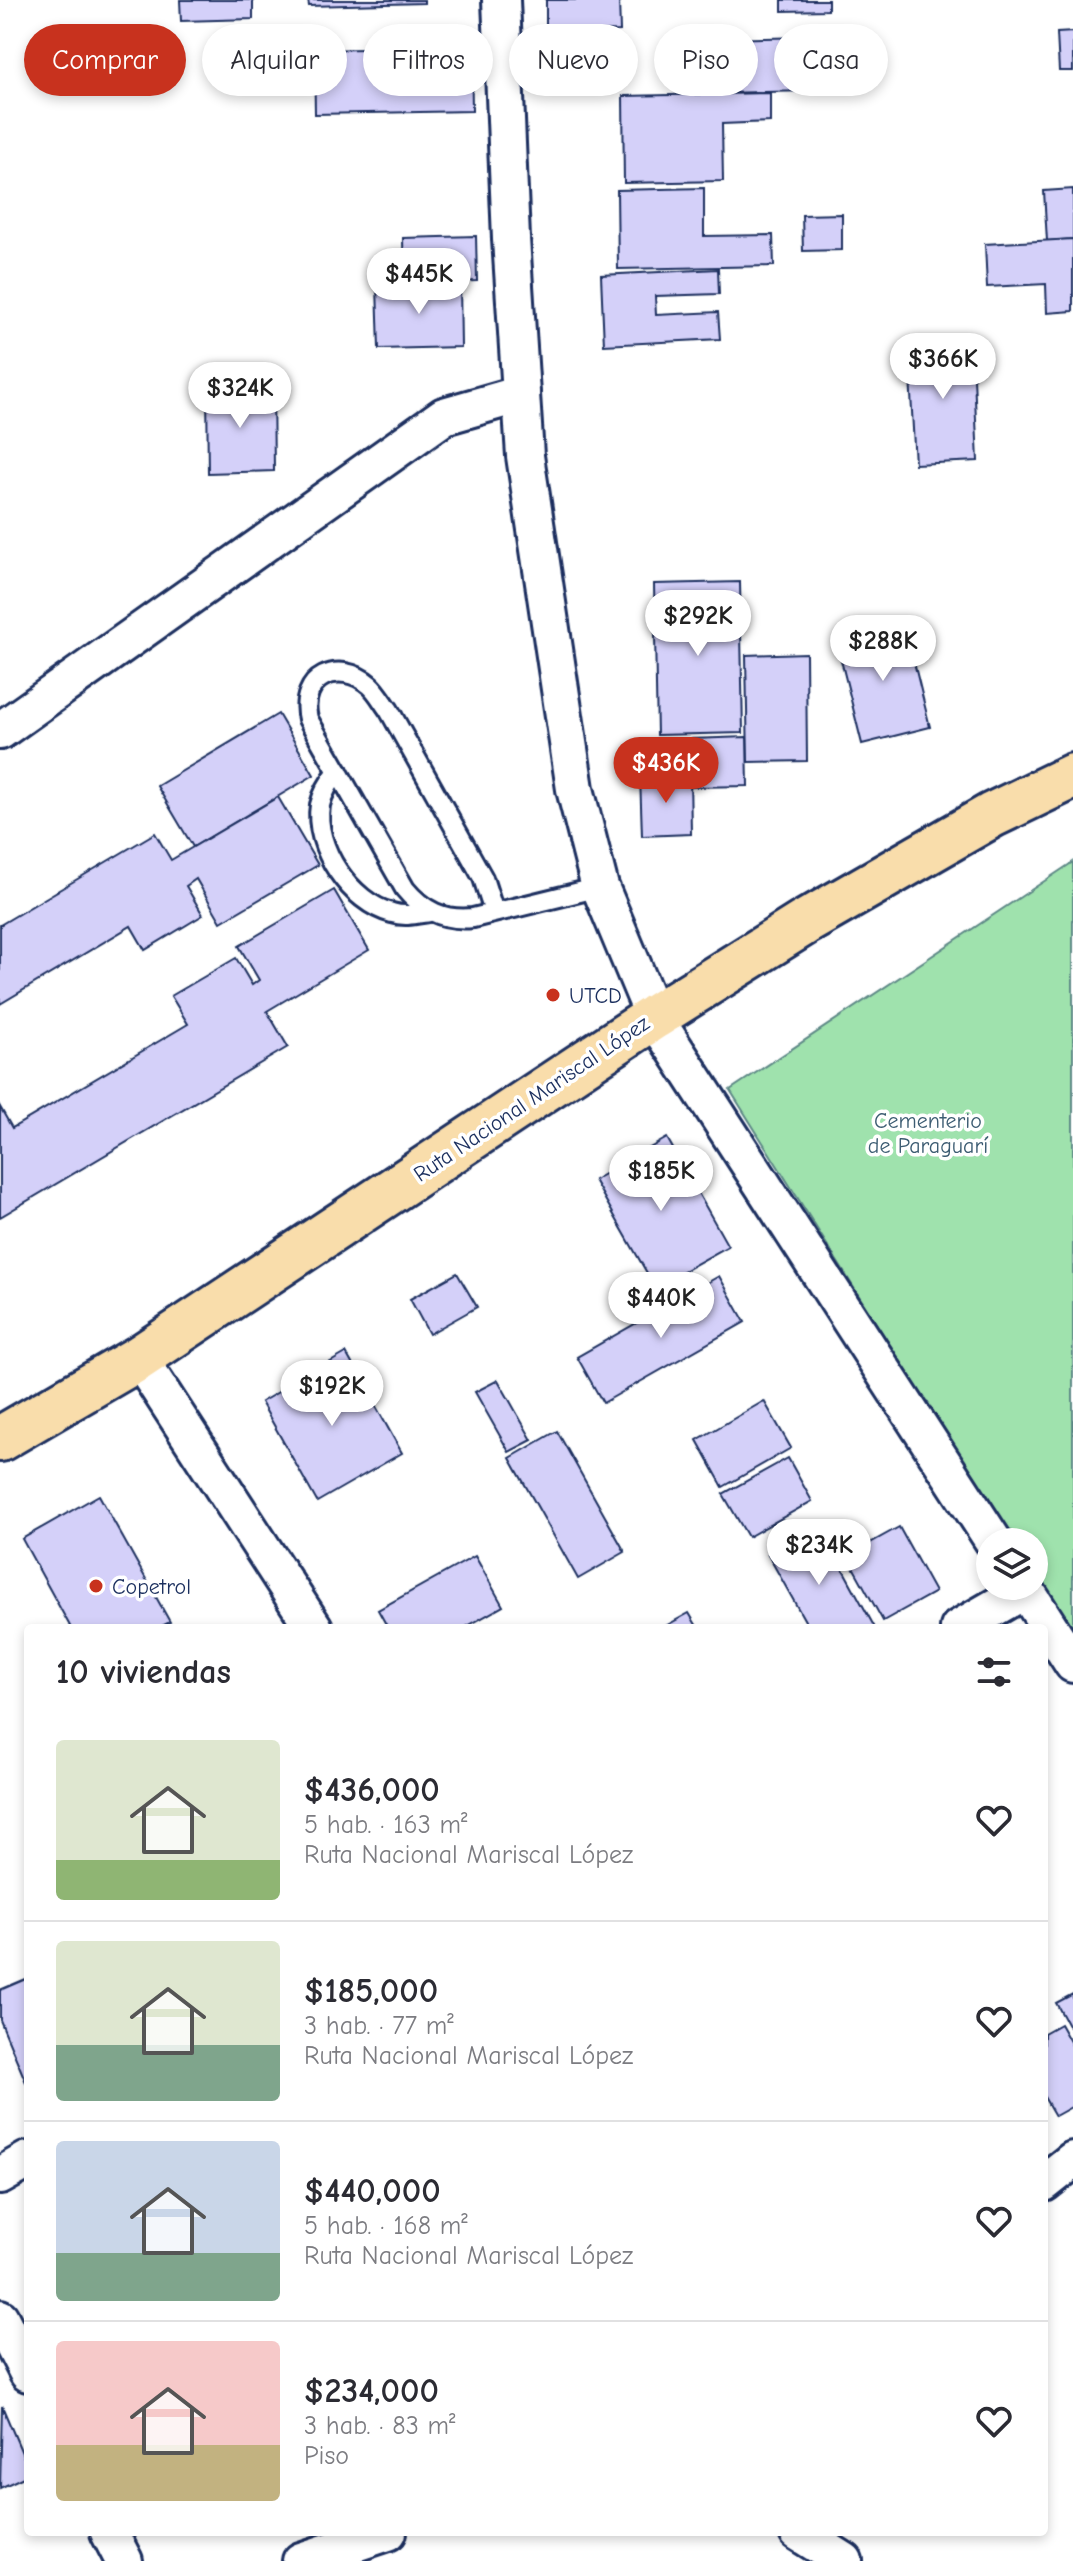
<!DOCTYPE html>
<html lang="es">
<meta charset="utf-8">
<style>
body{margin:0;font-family:"Comic Neue",sans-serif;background:#f7f7f7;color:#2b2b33;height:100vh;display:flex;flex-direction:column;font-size:30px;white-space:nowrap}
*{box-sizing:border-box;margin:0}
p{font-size:26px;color:#7c7c81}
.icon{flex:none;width:44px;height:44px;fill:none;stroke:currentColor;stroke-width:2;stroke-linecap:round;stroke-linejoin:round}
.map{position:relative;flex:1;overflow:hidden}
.side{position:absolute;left:24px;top:1624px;width:1024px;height:912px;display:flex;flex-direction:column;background:#fff;border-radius:8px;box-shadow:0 4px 12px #0003}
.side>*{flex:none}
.top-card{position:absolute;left:24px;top:24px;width:1026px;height:72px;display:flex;gap:16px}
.controls{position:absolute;left:976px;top:1528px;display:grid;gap:16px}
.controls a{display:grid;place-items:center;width:72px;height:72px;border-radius:50%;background:#fff;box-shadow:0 4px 12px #0003;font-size:40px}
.price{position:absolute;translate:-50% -68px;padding:0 18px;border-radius:28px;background:#fff;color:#222;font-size:26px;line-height:52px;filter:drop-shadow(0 2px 4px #0008)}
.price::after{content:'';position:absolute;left:50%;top:48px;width:24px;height:18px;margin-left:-12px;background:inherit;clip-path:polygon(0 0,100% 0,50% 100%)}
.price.on{background:#c8321e;color:#fff}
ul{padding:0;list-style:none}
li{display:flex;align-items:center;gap:24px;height:200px;padding:0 32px}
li+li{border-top:2px solid #e1e1e2}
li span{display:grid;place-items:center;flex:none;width:224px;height:160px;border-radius:8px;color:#555}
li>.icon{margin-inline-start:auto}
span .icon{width:96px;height:96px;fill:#fffc;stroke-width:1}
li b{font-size:34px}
h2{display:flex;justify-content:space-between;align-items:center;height:96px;padding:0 32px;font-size:34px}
.tag{padding:0 28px;border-radius:36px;background:#fff;box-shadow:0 4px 12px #0003;font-size:28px;line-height:72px}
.tag.on{background:#c8321e;color:#fff}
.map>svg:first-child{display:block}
.green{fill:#9fe2ad;stroke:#5d8886;stroke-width:2}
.building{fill:#d4d0f9;stroke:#1b2f5e;stroke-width:2}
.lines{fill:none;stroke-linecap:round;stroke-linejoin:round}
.service-casing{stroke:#1b2f5e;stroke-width:24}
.minor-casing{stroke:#1b2f5e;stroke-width:42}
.trunk-casing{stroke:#1b2f5e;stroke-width:50}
.service{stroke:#fff;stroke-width:18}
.minor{stroke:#fff;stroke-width:36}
.trunk{stroke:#f9ddab;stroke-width:44}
.poi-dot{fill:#c8321e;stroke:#fff;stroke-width:3}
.labels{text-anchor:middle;stroke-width:7;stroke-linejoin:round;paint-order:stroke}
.poi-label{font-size:22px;fill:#1b2f5e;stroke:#fff;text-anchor:start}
.street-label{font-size:22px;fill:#1b2f5e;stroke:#fff}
.park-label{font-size:22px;fill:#3c5c72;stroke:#fff}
</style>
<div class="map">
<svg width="1073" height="2561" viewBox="0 0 1073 2561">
<rect width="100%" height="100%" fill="#fff"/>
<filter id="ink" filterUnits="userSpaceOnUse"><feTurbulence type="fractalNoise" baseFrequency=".0125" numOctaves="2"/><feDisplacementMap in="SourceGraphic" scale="16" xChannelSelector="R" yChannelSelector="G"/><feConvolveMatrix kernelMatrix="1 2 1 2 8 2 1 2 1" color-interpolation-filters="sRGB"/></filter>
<g filter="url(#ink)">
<path class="green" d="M 1073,862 L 1073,1638 L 1034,1575 L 1034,1542 L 1013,1542 L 730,1090 Z"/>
<g class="building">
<path d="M 180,0 L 253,0 L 253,19 L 181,21 Z"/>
<path d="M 308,0 L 424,0 L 424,3 L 309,6 Z"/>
<path d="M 546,0 L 619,0 L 620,31 L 546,33 Z"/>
<path d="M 782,0 L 828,0 L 828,10 L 782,11 Z"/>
<path d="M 1073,32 L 1073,71 L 1059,71 L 1057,33 Z"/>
<path d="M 809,37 L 810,91 L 725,93 L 724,39 Z"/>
<path d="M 471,47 L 472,111 L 315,114 L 314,50 Z"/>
<path d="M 770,93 L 770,122 L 722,124 L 723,181 L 624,183 L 623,96 Z"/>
<path d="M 704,188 L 704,236 L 773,235 L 774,266 L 618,269 L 617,190 Z"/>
<path d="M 1073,189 L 1073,239 L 1047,241 L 1044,191 Z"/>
<path d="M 842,214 L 842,250 L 803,251 L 802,215 Z"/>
<path d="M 476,236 L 477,281 L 404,283 L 403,238 Z"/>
<path d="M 1073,239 L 1073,311 L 1047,313 L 1046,284 L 987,287 L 985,244 Z"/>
<path d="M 718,269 L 719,294 L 655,296 L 656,315 L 718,312 L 720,339 L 604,345 L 601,275 Z"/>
<path d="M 460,283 L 461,347 L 379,349 L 377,285 Z"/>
<path d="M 972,337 L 978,461 L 915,464 L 908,341 Z"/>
<path d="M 273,388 L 274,471 L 208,473 L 207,389 Z"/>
<path d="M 740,582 L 743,733 L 657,735 L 654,584 Z"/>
<path d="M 904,622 L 930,727 L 862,744 L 836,640 Z"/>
<path d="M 806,653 L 807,761 L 748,762 L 746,655 Z"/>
<path d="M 278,714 L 314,775 L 193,847 L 157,786 Z"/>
<path d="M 747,737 L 748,786 L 692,787 L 691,739 Z"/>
<path d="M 690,774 L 691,834 L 642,836 L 640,775 Z"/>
<path d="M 278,797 L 318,865 L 221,922 L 196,879 L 186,886 L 203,915 L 145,950 L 131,926 L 0,1004 L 0,925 L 155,833 L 171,860 Z"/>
<path d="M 334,890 L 369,950 L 267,1011 L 288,1047 L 0,1217 L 0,1107 L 12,1128 L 188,1024 L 171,996 L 236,958 L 252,985 L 259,980 L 239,946 Z"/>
<path d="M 667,1138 L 728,1246 L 655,1287 L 594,1180 Z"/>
<path d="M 457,1273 L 477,1307 L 429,1334 L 410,1299 Z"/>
<path d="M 719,1276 L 745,1322 L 603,1403 L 577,1357 Z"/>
<path d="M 346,1353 L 402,1453 L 317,1502 L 261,1402 Z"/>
<path d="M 498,1380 L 532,1440 L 509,1452 L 475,1392 Z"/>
<path d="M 764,1401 L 791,1448 L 723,1487 L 697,1440 Z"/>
<path d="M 557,1431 L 625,1552 L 578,1579 L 510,1458 Z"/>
<path d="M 788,1458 L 812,1501 L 748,1537 L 723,1494 Z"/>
<path d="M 99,1495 L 170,1622 L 158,1628 L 71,1628 L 22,1539 Z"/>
<path d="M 899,1527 L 935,1592 L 883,1621 L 847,1556 Z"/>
<path d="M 806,1534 L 820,1559 L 833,1551 L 875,1628 L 809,1628 L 768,1555 Z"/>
<path d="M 475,1556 L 503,1606 L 464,1628 L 388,1628 L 378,1610 Z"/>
<path d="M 689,1613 L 698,1628 L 662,1628 Z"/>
<path d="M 28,1978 L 28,2087 L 0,2020 L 0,1990 Z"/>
<path d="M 1073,1994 L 1073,2034 L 1056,2003 Z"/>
<path d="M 1060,2024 L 1073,2047 L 1073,2106 L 1055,2116 L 1044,2097 L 1044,2033 Z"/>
<path d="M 2,2406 L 28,2467 L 28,2475 L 0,2488 Z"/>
</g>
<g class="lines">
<g class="service-casing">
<g id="service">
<path d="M 338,771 C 330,781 323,792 320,805 C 313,847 351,903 392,913 C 405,917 416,914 429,912"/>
<path d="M 494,912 L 483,878 L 389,710 C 383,702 377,691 370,685 C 339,658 298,677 308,719 L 405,889 C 423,911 444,921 473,918 L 600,887"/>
</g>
</g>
<g class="minor-casing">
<g id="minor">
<path d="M 501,0 L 511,239 L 525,456 L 575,789 L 600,887 L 654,1017 L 994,1542"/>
<path d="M 0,731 L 444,416 L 521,394"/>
<path d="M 139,1358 L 314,1628"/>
<path d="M 1023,1586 L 1073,1664"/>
<path d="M 959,1628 L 1025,1590"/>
<path d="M 0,2176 L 28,2160"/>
<path d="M 1044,2183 L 1073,2160"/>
<path d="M 0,2318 L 28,2373"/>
<path d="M 109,2532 L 124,2561"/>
<path d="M 798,2532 L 844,2561"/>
<path d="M 301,2561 L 388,2532"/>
</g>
</g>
<g class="trunk-casing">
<path id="trunk" d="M 0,1439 L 139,1358 L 654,1017 L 804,923 L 992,815 L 1073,776"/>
</g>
<use href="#service" class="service"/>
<use href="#minor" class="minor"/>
<use href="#trunk" class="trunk"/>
</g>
</g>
<g class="poi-dot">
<circle cx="553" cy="995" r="8"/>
<circle cx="96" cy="1586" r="8"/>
</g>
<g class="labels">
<g class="poi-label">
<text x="569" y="1003">UTCD</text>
<text x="112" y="1594">Copetrol</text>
</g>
<g class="street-label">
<text transform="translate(531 1098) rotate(-34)" y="8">Ruta Nacional Mariscal López</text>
</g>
<g class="park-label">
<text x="928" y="1128">Cementerio<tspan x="928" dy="25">de Paraguarí</tspan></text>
</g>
</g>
</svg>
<div class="controls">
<a><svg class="icon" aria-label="layers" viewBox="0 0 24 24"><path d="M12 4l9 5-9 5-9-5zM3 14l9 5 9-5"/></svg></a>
</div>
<b class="price" style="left:419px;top:316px">$445K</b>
<b class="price" style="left:943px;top:401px">$366K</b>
<b class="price" style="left:240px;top:430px">$324K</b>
<b class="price" style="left:698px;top:658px">$292K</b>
<b class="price" style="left:883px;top:683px">$288K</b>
<b class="price on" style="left:666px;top:805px">$436K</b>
<b class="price" style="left:661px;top:1213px">$185K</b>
<b class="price" style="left:661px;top:1340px">$440K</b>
<b class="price" style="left:332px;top:1428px">$192K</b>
<b class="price" style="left:819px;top:1587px">$234K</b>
<div class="top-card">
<a class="tag on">Comprar</a>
<a class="tag">Alquilar</a>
<a class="tag">Filtros</a>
<a class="tag">Nuevo</a>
<a class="tag">Piso</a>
<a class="tag">Casa</a>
</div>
<section class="side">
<h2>10 viviendas<svg class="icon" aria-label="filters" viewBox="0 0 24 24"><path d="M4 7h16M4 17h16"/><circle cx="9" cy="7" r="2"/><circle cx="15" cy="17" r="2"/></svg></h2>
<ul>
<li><span style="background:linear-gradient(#dfe7d0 75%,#8fb573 0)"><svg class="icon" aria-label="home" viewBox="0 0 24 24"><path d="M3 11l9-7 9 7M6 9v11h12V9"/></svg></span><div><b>$436,000</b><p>5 hab. · 163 m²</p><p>Ruta Nacional Mariscal López</p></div><svg class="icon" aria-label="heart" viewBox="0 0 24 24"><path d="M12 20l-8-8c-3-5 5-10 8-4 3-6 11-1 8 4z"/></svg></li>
<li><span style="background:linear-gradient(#dfe7d0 65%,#7fa58c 0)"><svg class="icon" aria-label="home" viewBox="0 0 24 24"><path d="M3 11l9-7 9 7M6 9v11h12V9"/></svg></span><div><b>$185,000</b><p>3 hab. · 77 m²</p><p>Ruta Nacional Mariscal López</p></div><svg class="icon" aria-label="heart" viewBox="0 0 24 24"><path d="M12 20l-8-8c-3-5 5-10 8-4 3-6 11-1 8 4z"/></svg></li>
<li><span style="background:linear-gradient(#c9d6e8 70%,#7fa58c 0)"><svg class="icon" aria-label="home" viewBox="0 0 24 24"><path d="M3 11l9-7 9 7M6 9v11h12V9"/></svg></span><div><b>$440,000</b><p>5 hab. · 168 m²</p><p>Ruta Nacional Mariscal López</p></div><svg class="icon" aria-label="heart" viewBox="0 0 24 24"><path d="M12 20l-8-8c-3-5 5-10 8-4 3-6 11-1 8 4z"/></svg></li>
<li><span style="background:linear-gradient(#f6c9c9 65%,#c2b280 0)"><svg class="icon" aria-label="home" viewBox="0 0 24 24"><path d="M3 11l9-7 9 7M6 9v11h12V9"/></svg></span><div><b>$234,000</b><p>3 hab. · 83 m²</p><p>Piso</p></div><svg class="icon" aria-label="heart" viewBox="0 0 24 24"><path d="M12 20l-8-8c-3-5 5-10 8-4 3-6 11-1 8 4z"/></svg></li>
</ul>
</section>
</div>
